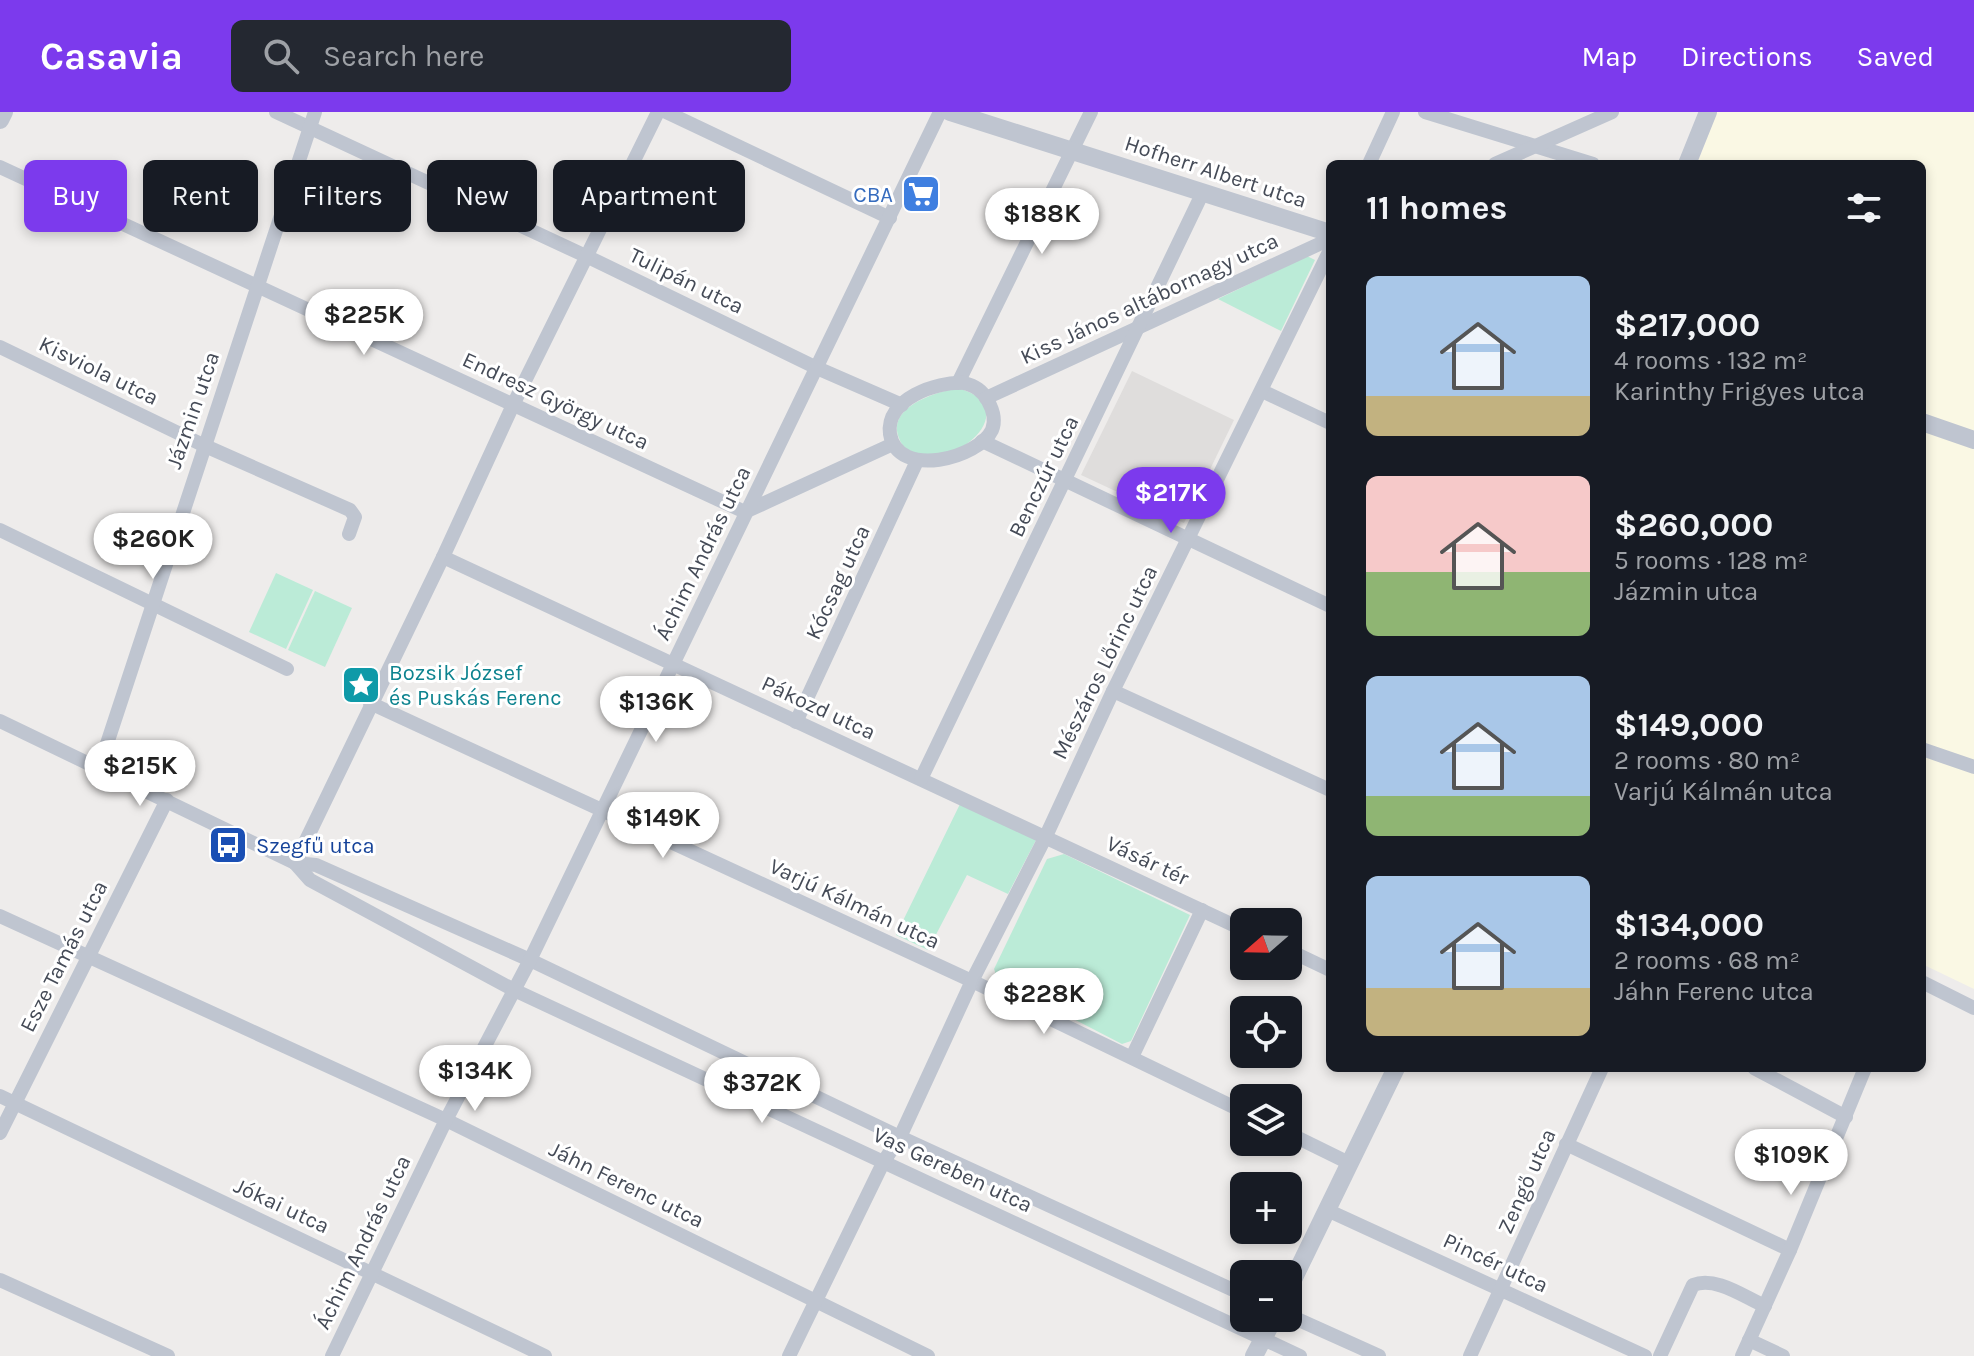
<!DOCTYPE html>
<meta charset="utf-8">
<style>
body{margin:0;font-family:Karla,sans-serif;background:#242831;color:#f1f3f6;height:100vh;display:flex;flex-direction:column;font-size:30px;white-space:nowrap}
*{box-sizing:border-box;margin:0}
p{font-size:26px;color:#9ea1a6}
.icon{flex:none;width:44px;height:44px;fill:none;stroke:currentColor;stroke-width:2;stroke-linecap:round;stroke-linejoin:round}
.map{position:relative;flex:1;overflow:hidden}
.side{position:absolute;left:1326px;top:48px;width:600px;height:912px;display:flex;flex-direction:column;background:#171b24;border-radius:12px;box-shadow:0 4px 12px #0003}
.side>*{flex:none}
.top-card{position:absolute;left:24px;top:48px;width:760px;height:72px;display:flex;gap:16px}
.needle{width:52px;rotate:250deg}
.buttons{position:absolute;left:1230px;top:796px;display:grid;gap:16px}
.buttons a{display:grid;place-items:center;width:72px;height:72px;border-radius:12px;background:#171b24;box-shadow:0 4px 12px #0003;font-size:40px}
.price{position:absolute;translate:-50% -68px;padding:0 18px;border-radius:28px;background:#fff;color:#222;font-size:26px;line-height:52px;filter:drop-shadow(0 2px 4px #0008)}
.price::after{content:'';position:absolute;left:50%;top:48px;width:24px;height:18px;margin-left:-12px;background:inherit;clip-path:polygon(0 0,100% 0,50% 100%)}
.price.on{background:#7c3aed;color:#fff}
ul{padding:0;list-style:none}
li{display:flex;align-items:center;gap:24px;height:200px;padding:0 40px}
li span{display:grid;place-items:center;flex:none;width:224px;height:160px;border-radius:12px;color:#555}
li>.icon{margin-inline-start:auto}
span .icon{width:96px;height:96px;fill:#fffc;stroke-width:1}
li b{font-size:34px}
h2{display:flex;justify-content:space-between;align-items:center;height:96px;padding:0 40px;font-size:34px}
.tag{padding:0 28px;border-radius:12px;background:#171b24;box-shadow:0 4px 12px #0003;font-size:28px;line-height:72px}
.tag.on{background:#7c3aed;color:#fff}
header{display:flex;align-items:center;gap:48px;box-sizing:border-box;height:112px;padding:0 40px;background:#7c3aed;color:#fff}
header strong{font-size:38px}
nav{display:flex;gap:44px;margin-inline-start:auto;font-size:28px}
.search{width:560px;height:72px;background:#242831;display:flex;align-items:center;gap:20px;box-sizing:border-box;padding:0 28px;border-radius:12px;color:#9ea1a6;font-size:30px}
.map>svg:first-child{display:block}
.commercial{fill:#faf8e4}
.education{fill:#dfdddc}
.green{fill:#bbebd7}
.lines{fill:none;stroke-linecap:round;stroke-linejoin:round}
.minor{stroke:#bfc5d0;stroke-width:14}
.tertiary{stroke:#bfc5d0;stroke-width:18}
.labels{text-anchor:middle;stroke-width:6;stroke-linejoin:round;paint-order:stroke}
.street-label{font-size:22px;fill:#454b57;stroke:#fff}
.shop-label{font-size:22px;fill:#366cbe;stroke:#fff;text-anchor:end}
.culture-label{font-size:22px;fill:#0d838f;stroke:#fff;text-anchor:start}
.transit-label{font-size:22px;fill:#164399;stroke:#fff;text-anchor:start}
</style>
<header>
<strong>Casavia</strong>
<div class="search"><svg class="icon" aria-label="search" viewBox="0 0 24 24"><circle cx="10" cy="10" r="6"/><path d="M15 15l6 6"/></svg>Search here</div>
<nav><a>Map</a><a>Directions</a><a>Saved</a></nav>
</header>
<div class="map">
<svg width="1974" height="1244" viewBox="0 0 1974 1244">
<rect width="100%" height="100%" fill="#eeeceb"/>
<path class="commercial" d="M 1717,0 L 1974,0 L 1974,877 L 1922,852 L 1922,52 L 1697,52 Z"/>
<path class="education" d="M 1132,259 L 1234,308 L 1184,411 L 1081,363 Z"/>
<g class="green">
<path d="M 1307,144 L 1315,148 L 1281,219 L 1218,187 Z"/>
<path d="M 958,276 C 1024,295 960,356 916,342 C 908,339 902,335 899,326 C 886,295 936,280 958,276 Z"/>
<path d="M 276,461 L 313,478 L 286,537 L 249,520 Z"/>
<path d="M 315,479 L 352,496 L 325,555 L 288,538 Z"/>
<path d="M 960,692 L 1036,728 L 1008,782 L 967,763 L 928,838 L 896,823 Z"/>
<path d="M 1064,742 L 1190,803 L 1131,929 L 1122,932 L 998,868 L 994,857 L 1047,747 Z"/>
</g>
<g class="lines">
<g class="minor">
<path d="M 276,0 L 588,145 L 817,256 L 902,293"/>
<path d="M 666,0 L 890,106"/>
<path d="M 1425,0 L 1593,52"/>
<path d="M 1369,52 L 1393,0"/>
<path d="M 1495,52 L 1612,0"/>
<path d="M 0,55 L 745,400 L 893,332"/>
<path d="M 0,235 L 203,333 L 350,398 L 355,405 L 349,422"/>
<path d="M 958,271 L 1091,0"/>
<path d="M 964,271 C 975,274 982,278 988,289 C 993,298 996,308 992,318 C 979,346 898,368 890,322 C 885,287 937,269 964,271 Z"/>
<path d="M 1262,279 L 1330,311"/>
<path d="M 986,286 L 1330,127"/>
<path d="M 982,329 L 1330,494"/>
<path d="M 0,418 L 287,557"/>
<path d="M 443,445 L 1244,818"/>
<path d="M 1113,579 L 1330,678"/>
<path d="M 370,591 L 972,869 L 1244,1000"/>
<path d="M 0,609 L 295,751 L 316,753 L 530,848 L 900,1025 L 1244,1183"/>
<path d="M 796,610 L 917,349"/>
<path d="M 1922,637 L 1974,655"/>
<path d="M 99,656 L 315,0"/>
<path d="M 921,667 L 1203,80"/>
<path d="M 295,751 L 310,768 L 514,878 L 1300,1244"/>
<path d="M 295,751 L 443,445 L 513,293 L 658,0"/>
<path d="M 0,804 L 446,1008 L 928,1244"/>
<path d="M 1288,838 L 1330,858"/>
<path d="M 1922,870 L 1974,896"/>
<path d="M 1132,945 L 1202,798"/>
<path d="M 1754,956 L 1846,1005"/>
<path d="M 0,984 L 545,1244"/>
<path d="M 0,1021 L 167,688"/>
<path d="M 1288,1021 L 1349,1051"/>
<path d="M 1566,1032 L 1790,1138"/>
<path d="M 1327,1098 L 1645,1244"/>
<path d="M 0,1168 L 168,1244"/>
<path d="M 1288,1203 L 1379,1244"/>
<path d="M 1749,1228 L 1783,1244"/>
<path d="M 332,1244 L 446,1008 L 530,848 L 940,0"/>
<path d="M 789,1244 L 884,1049 L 900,1025 L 972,869 L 1046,724 L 1113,579 L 1330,138"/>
<path d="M 1470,1244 L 1602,956"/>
<path d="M 1660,1244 L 1693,1173 C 1716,1164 1744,1185 1765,1194"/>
<path d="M 1742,1244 L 1790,1138 L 1865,956"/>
</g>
<g class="tertiary">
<path d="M 950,0 L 1330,121"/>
<path d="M 0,8 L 4,0"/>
<path d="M 1687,52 L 1708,0"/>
<path d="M 1922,310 L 1974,328"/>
<path d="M 1288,1178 L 1396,956"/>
<path d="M 1254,1244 L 1274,1206"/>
</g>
</g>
<defs>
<g id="supermarket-square" transform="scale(2)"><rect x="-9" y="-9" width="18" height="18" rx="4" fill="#3f7fe0" stroke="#fff"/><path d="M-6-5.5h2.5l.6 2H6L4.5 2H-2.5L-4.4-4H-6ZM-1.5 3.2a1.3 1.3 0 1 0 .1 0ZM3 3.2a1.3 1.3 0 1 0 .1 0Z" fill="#fff"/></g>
<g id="sight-square" transform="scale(2)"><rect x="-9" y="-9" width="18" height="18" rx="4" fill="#0f9aa8" stroke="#fff"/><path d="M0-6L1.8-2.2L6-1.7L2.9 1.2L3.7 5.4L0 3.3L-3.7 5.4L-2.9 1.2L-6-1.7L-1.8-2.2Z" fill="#fff"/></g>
<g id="bus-square" transform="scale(2)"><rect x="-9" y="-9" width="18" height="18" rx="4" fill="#1a4fb4" stroke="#fff"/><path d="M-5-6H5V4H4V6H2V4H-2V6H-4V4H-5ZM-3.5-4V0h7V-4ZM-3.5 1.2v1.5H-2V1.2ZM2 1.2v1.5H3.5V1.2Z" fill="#fff"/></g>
</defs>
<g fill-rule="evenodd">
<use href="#supermarket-square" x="921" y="82"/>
<use href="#sight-square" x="361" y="573"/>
<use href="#bus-square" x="228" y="733"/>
</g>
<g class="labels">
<g class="street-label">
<text transform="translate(1216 59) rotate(18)" y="8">Hofherr Albert utca</text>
<text transform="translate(687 168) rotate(26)" y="8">Tulipán utca</text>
<text transform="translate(1149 186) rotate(-25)" y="8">Kiss János altábornagy utca</text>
<text transform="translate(99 258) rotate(26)" y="8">Kisviola utca</text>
<text transform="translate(556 288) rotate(25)" y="8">Endresz György utca</text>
<text transform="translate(192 298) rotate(-71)" y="8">Jázmin utca</text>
<text transform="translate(1043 364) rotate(-64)" y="8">Benczúr utca</text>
<text transform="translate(702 441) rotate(-64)" y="8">Áchim András utca</text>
<text transform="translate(837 470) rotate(-65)" y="8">Kócsag utca</text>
<text transform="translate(1104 550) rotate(-64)" y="8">Mészáros Lőrinc utca</text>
<text transform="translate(819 595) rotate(25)" y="8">Pákozd utca</text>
<text transform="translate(1148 748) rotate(25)" y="8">Vásár tér</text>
<text transform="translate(855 791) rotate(25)" y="8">Varjú Kálmán utca</text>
<text transform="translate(63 844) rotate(-63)" y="8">Esze Tamás utca</text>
<text transform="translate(953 1057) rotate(25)" y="8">Vas Gereben utca</text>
<text transform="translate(1526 1069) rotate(-66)" y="8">Zengő utca</text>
<text transform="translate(627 1072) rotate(26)" y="8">Jáhn Ferenc utca</text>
<text transform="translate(282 1093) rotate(25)" y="8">Jókai utca</text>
<text transform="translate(362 1130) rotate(-64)" y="8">Áchim András utca</text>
<text transform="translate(1496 1150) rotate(25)" y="8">Pincér utca</text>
</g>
<g class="shop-label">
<text x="893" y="90">CBA</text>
</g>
<g class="culture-label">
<text x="389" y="568">Bozsik József<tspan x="389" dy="25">és Puskás Ferenc</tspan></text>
</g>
<g class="transit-label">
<text x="256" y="741">Szegfű utca</text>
</g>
</g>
</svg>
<div class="buttons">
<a><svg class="needle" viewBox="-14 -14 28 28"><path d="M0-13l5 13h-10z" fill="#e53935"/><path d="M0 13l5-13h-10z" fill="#9ea1a6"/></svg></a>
<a><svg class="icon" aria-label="locate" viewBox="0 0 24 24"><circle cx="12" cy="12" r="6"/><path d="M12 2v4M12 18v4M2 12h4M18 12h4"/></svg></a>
<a><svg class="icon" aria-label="layers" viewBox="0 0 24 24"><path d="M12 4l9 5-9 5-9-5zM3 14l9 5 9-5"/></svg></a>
<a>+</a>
<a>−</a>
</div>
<b class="price" style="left:1042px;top:144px">$188K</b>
<b class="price" style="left:364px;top:245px">$225K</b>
<b class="price on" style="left:1171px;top:423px">$217K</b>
<b class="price" style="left:153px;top:469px">$260K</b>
<b class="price" style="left:656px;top:632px">$136K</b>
<b class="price" style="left:140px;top:696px">$215K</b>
<b class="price" style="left:663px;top:748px">$149K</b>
<b class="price" style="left:1044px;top:924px">$228K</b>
<b class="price" style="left:475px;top:1001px">$134K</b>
<b class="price" style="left:762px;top:1013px">$372K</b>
<b class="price" style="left:1791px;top:1085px">$109K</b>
<div class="top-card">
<a class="tag on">Buy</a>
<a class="tag">Rent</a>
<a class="tag">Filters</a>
<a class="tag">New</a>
<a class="tag">Apartment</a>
</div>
<section class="side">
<h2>11 homes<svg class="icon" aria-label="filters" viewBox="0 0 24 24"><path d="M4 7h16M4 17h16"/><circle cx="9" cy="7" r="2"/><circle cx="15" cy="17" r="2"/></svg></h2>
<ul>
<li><span style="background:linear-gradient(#a9c7e8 75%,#c2b280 0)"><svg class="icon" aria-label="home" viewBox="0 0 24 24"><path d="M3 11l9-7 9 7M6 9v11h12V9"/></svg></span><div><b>$217,000</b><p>4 rooms · 132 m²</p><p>Karinthy Frigyes utca</p></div></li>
<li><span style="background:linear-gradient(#f6c9c9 60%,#8fb573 0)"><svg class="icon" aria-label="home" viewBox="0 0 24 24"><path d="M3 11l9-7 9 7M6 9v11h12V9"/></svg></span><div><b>$260,000</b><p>5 rooms · 128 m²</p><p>Jázmin utca</p></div></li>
<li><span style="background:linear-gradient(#a9c7e8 75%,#8fb573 0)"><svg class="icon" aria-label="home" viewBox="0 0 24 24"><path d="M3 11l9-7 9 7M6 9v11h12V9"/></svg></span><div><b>$149,000</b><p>2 rooms · 80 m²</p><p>Varjú Kálmán utca</p></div></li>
<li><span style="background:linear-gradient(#a9c7e8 70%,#c2b280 0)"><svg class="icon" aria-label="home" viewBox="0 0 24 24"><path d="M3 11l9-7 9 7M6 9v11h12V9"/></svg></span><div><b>$134,000</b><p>2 rooms · 68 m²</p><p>Jáhn Ferenc utca</p></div></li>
</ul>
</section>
</div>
